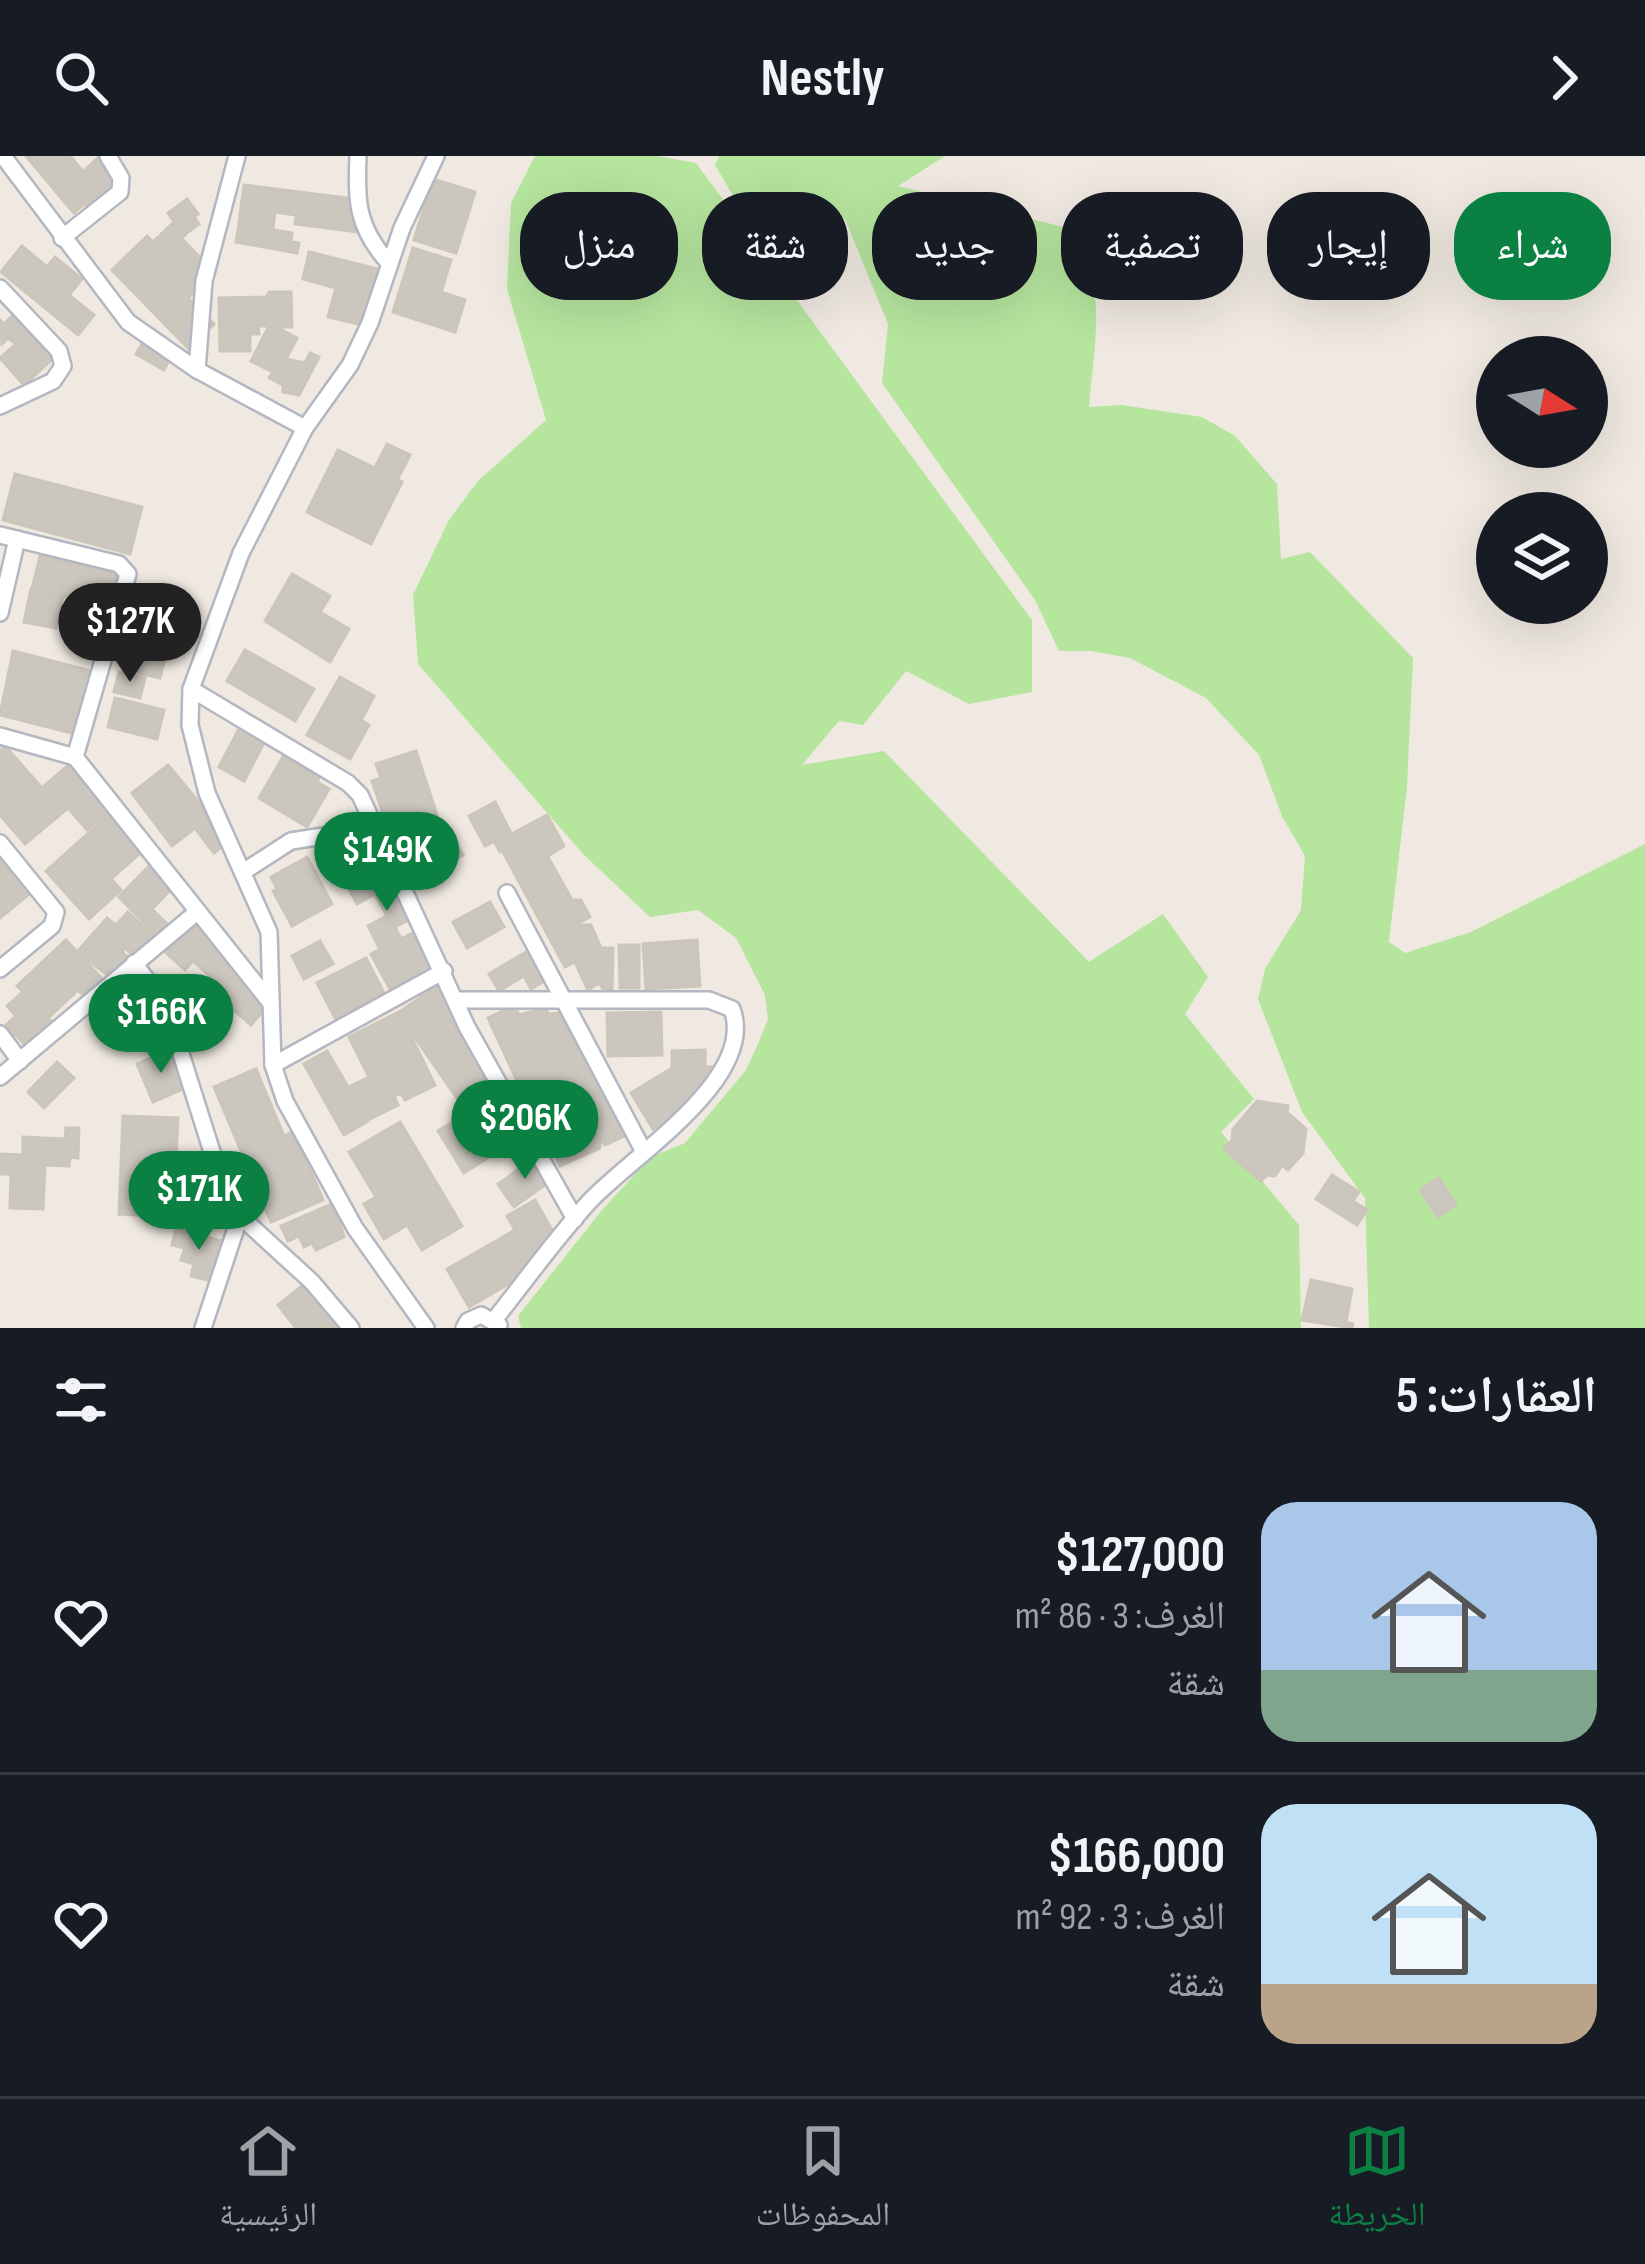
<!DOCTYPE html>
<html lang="ar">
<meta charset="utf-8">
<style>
body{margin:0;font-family:"Sofia Sans Condensed","Noto Naskh Arabic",sans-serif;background:#242831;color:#f1f3f6;direction:rtl;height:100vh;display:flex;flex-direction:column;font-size:45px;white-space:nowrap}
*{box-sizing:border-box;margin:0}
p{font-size:39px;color:#9ea1a6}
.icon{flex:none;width:66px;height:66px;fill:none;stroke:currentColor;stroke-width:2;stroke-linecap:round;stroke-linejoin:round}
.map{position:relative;height:1172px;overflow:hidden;direction:ltr}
.drawer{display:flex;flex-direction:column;background:#171b24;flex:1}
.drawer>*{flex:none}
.guide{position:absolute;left:36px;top:36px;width:1575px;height:108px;direction:rtl;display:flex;gap:24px}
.needle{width:78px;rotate:101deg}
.buttons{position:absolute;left:1476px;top:180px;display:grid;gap:24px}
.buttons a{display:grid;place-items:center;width:132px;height:132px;border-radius:50%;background:#171b24;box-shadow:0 12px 48px #0002;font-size:60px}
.price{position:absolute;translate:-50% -102px;padding:0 27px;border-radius:42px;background:#0b8043;color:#fff;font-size:39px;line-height:78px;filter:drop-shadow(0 3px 6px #0008)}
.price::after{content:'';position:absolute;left:50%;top:72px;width:36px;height:27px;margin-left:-18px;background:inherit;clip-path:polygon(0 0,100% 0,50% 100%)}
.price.current{background:#222;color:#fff}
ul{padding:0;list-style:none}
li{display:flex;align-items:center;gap:36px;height:300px;padding:0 48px}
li+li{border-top:3px solid #363941}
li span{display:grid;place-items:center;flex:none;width:336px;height:240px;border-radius:36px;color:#555}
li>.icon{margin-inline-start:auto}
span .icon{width:144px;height:144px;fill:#fffc;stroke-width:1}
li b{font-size:51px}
h2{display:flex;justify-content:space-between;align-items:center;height:144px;padding:0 48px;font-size:51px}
.tag{padding:0 42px;border-radius:48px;background:#171b24;box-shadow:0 12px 48px #0002;font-size:42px;line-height:108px}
.tag.current{background:#0b8043;color:#fff}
header{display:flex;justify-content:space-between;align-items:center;height:156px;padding:0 48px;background:#171b24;font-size:54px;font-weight:700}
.tabs{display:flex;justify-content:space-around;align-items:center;height:168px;border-top:3px solid #363941;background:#171b24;font-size:33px;color:#9ea1a6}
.tabs a{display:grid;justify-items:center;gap:6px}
.tabs .current{color:#0b8043}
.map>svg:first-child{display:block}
.green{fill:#b6e59e}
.building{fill:#cbc7bf;stroke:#cbc5ba;stroke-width:3}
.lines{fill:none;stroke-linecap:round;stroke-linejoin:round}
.minor-casing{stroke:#b4b7c1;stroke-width:20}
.minor{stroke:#fff;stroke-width:15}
</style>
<header><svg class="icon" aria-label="forward" viewBox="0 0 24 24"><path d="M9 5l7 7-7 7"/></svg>Nestly<svg class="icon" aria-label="search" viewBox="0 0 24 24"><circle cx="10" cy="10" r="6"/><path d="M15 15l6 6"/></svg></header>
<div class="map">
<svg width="1645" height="1172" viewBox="0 0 1645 1172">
<rect width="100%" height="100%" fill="#efe9e1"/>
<g class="green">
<path d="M 535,0 L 658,0 L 696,7 L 1032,464 L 1032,536 L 969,548 L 906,515 L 863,569 L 839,565 L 802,609 L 884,595 L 1089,806 L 1163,758 L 1208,821 L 1185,858 L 1254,943 L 1221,976 L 1299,1069 L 1301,1172 L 521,1172 L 518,1160 L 602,1054 L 651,1001 L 685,987 L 746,914 L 758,888 L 768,863 L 765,839 L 736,782 L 698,754 L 650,761 L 583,698 L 418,508 L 413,439 L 449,364 L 478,325 L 546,264 L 507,133 L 511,47 Z"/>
<path d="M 719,0 L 945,0 L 898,30 L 1071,73 C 1109,129 1094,188 1089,251 L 1121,249 L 1202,261 L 1235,280 L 1277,328 L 1281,403 L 1310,396 L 1413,502 L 1407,631 L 1389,786 L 1405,797 L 1471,776 L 1645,688 L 1645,1172 L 1369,1172 L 1365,1042 L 1302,956 L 1258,843 L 1265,813 L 1301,754 L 1305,700 L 1282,660 L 1259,599 L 1206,542 L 1130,502 L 1091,495 L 1059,495 L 1035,444 L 882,227 L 888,168 L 845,63 L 791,52 L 745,60 L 715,9 Z"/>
</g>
<g class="building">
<path d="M 26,0 L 70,0 L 107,44 L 92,56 L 84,48 L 74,57 Z"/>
<path d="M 100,0 L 106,0 L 129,24 L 110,42 L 84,15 Z"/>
<path d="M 433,23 L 475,36 L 456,97 L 414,84 Z"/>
<path d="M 244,29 L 363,44 L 359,76 L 295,68 L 296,59 L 275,56 L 273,72 L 239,67 Z"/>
<path d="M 187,43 L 198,58 L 194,61 L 199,68 L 184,79 L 168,57 Z"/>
<path d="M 173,67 L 185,79 L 166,98 L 154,85 Z"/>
<path d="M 239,68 L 292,77 L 291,86 L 299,87 L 297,97 L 236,86 Z"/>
<path d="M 147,80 L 166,99 L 182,83 L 214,116 L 188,142 L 214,168 L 189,193 L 112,114 Z"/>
<path d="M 22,90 L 47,111 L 55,101 L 82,123 L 69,139 L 94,159 L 78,179 L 1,116 Z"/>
<path d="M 413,92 L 451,104 L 441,136 L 465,144 L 455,176 L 393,156 Z"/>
<path d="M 309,96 L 386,115 L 366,170 L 328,161 L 336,132 L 303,123 Z"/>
<path d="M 269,136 L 291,136 L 292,171 L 277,171 L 297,182 L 286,203 L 305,207 L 310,197 L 319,201 L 299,239 L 283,236 L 283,229 L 269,222 L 273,216 L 251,205 L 269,170 L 258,170 L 259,178 L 250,178 L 250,195 L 220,195 L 219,142 L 266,141 Z"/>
<path d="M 16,156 L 32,171 L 16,188 L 8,182 L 2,188 L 0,164 L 4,168 Z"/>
<path d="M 37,170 L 60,196 L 24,229 L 0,202 Z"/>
<path d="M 144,185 L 171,200 L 164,214 L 136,198 Z"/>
<path d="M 387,288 L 410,299 L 397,324 L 402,326 L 371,388 L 307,356 L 338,294 L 375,312 Z"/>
<path d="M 15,318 L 142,351 L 130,398 L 3,364 Z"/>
<path d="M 40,400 L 127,421 L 119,454 L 32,433 Z"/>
<path d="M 292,418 L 330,440 L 320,456 L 349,473 L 330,506 L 265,465 Z"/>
<path d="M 31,433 L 63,440 L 56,472 L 24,466 Z"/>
<path d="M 137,462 L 173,470 L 160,522 L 124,514 Z"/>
<path d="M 245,494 L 314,533 L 295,565 L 227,525 Z"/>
<path d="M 13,495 L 103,518 L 87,581 L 0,559 Z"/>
<path d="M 119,516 L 145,522 L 140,542 L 114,536 Z"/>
<path d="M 340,521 L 374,540 L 361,564 L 369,569 L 350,603 L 307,579 Z"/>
<path d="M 115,542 L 164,554 L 157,583 L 108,571 Z"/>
<path d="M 241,569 L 266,583 L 244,625 L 219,611 Z"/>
<path d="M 5,590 L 42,632 L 72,606 L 113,652 L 87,674 L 68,652 L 25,688 L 0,659 L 0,595 Z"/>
<path d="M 416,595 L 438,662 L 390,678 L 372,625 L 381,622 L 376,608 Z"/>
<path d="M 283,601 L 319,622 L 317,626 L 329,633 L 307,671 L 259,642 Z"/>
<path d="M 168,609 L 230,684 L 214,697 L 195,672 L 172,690 L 132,637 Z"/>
<path d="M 495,646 L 511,677 L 485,690 L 469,660 Z"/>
<path d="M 113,655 L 146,692 L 111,723 L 121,734 L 89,763 L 46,715 Z"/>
<path d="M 547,659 L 564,690 L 548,700 L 535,676 L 500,696 L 495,687 Z"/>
<path d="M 449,676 L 463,699 L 429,720 L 415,697 Z"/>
<path d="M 535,678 L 572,744 L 581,744 L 590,761 L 575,769 L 591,769 L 601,792 L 613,792 L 612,834 L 603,833 L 599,827 L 588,834 L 575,806 L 565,811 L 503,696 Z"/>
<path d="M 374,679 L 416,760 L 395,771 L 401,783 L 422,772 L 441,809 L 391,835 L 371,798 L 380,793 L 368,770 L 387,760 L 375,738 L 357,748 L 332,701 Z"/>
<path d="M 0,692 L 34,734 L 0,762 Z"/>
<path d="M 307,701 L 332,748 L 292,770 L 273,735 L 277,733 L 271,721 Z"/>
<path d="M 153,706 L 175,729 L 152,753 L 168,769 L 157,780 L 119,741 Z"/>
<path d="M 490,746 L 504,771 L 467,792 L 453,766 Z"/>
<path d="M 128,756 L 158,784 L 140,805 L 125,792 L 122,796 L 131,804 L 113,823 L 77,796 L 107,762 L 116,769 Z"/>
<path d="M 196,764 L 241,804 L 234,812 L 269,848 L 251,869 L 227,848 L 218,858 L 198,840 L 213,823 L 193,805 L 185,814 L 166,797 Z"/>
<path d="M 66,784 L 103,824 L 85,841 L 78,834 L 48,862 L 53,868 L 30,894 L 6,869 L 16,860 L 7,850 L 23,836 L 17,830 Z"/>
<path d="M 697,784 L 700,830 L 646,833 L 643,788 Z"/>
<path d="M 320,785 L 333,808 L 304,823 L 292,800 Z"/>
<path d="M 538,789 L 556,818 L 531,833 L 524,820 L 499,835 L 489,818 Z"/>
<path d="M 619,789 L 639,789 L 639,832 L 620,832 Z"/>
<path d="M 366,802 L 385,839 L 336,864 L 317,827 Z"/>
<path d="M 144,810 L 170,839 L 119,886 L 97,862 L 118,843 L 113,838 Z"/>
<path d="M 437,830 L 461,866 L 454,870 L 497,927 L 463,951 L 398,857 Z"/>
<path d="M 546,852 L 548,858 L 576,856 L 635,975 L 605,989 L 601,980 L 600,992 L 560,1010 L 547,982 L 541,982 L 542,970 L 529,970 L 535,964 L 488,862 L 507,853 L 516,853 L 519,859 Z"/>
<path d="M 399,856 L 435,929 L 405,944 L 401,937 L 394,940 L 398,949 L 368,964 L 351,930 L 369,921 L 349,881 Z"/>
<path d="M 661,856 L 662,899 L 608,900 L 607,857 Z"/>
<path d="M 169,894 L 185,932 L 153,946 L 137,908 Z"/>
<path d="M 705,894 L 705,911 L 713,911 L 714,923 L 689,938 L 695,951 L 653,973 L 631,937 L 672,912 L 672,895 Z"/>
<path d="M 327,895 L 368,965 L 344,979 L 304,908 Z"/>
<path d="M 57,906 L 74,922 L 44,952 L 28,936 Z"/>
<path d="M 256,913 L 284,980 L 294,975 L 323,1044 L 271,1066 L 214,931 Z"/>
<path d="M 497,938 L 510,959 L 476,980 L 489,1001 L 464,1017 L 438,975 Z"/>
<path d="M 1257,945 L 1288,950 L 1287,956 L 1306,973 L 1303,997 L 1288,1014 L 1282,1009 L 1275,1020 L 1267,1019 L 1261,1025 L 1224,993 L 1232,984 L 1233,973 Z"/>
<path d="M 123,960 L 178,962 L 173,1061 L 119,1058 Z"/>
<path d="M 400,966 L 462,1070 L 422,1094 L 407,1069 L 384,1083 L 364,1048 L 376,1041 L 349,996 Z"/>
<path d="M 66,972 L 79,972 L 78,1002 L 70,1001 L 69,1010 L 45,1009 L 43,1053 L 10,1052 L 11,1018 L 0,1018 L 0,998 L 23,999 L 23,981 L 65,983 Z"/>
<path d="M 536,1001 L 552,1024 L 514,1051 L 498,1028 Z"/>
<path d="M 1332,1019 L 1359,1036 L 1353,1045 L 1367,1054 L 1357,1069 L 1316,1043 Z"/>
<path d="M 1439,1022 L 1456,1049 L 1438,1061 L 1420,1034 Z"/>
<path d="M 535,1044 L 556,1081 L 533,1095 L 541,1109 L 469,1151 L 447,1113 L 515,1074 L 507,1060 Z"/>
<path d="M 334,1047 L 344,1081 L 316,1094 L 312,1087 L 304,1091 L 299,1080 L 288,1085 L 281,1070 Z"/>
<path d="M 176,1073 L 222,1085 L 211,1125 L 191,1120 L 194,1108 L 181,1104 L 185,1092 L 172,1089 Z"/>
<path d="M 312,1122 L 352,1172 L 296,1172 L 278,1149 Z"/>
<path d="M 1311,1124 L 1352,1133 L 1346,1166 L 1353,1168 L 1352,1172 L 1302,1164 Z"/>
</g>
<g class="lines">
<g class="minor-casing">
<g id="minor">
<path d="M 3,0 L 128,166 L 197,214"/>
<path d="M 237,0 L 204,125 L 197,214 L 305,272"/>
<path d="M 358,0 C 356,46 357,71 388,106"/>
<path d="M 62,82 L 120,36 L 121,22 L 108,0"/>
<path d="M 0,132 L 59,195 L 63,210 L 53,225 L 0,250"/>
<path d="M 0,379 L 119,408 L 128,418 L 75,601 L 0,580"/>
<path d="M 0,457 L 17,383"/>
<path d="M 191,533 L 348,627 L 360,639 L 467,871 L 575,1063"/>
<path d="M 75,601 L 270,846"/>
<path d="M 0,687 L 56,756 L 52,770 L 0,813"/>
<path d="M 243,716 L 291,685 L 376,672"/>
<path d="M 507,737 L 644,996"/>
<path d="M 134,807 L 163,845 L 171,866 L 218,1015 L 240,1060 L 203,1172"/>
<path d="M 457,844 L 709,844 L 732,853 C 758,923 629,1002 589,1046 C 555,1083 526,1124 495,1163"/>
<path d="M 0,878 L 20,905"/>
<path d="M 273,909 L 444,815"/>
<path d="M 0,921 L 197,756"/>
<path d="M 240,1060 L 312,1126 L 351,1172"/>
<path d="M 426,1172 L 355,1072 L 285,945 L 273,909 L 269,776 L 207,637 L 190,569 L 191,533 L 241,397 L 305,272 L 350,209 L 370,167 L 402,72 L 436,0"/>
<path d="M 464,1172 L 468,1165 L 481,1159 L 499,1169"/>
</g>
</g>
<use href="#minor" class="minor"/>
</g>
</svg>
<div class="buttons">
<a><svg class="needle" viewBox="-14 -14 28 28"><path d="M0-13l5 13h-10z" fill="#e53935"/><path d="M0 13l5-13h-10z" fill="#9ea1a6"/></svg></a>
<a><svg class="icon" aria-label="layers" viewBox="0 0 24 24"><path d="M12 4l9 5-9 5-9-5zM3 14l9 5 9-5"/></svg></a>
</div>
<b class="price current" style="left:130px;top:529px">$127K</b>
<b class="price" style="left:387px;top:758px">$149K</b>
<b class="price" style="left:161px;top:920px">$166K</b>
<b class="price" style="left:525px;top:1026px">$206K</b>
<b class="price" style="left:199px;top:1097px">$171K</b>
<div class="guide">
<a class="tag current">شراء</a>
<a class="tag">إيجار</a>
<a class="tag">تصفية</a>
<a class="tag">جديد</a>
<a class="tag">شقة</a>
<a class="tag">منزل</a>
</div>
</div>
<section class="drawer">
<h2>العقارات: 5<svg class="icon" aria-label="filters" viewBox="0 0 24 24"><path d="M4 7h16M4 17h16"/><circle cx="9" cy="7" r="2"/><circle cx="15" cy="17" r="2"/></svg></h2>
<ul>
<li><span style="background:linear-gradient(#a9c7e8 70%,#7fa58c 0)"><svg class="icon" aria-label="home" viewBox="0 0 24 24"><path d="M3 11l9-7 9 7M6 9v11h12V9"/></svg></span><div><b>$127,000</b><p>الغرف: 3 · 86 m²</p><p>شقة</p></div><svg class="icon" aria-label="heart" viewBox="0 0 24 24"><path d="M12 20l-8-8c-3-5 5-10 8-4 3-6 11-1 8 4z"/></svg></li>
<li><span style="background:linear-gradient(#bfe0f5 75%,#b9a48a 0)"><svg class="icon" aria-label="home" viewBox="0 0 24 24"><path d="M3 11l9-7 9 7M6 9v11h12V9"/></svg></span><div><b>$166,000</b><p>الغرف: 3 · 92 m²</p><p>شقة</p></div><svg class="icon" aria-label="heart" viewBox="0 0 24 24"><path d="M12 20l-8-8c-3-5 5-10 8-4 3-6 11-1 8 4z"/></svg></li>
</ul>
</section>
<nav class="tabs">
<a class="current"><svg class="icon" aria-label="map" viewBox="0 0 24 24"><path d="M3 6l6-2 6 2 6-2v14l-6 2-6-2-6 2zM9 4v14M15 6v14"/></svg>الخريطة</a>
<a><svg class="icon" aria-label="saved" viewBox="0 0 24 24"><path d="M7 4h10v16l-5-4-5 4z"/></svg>المحفوظات</a>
<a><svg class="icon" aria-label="home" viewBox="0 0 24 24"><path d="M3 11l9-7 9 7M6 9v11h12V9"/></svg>الرئيسية</a>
</nav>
